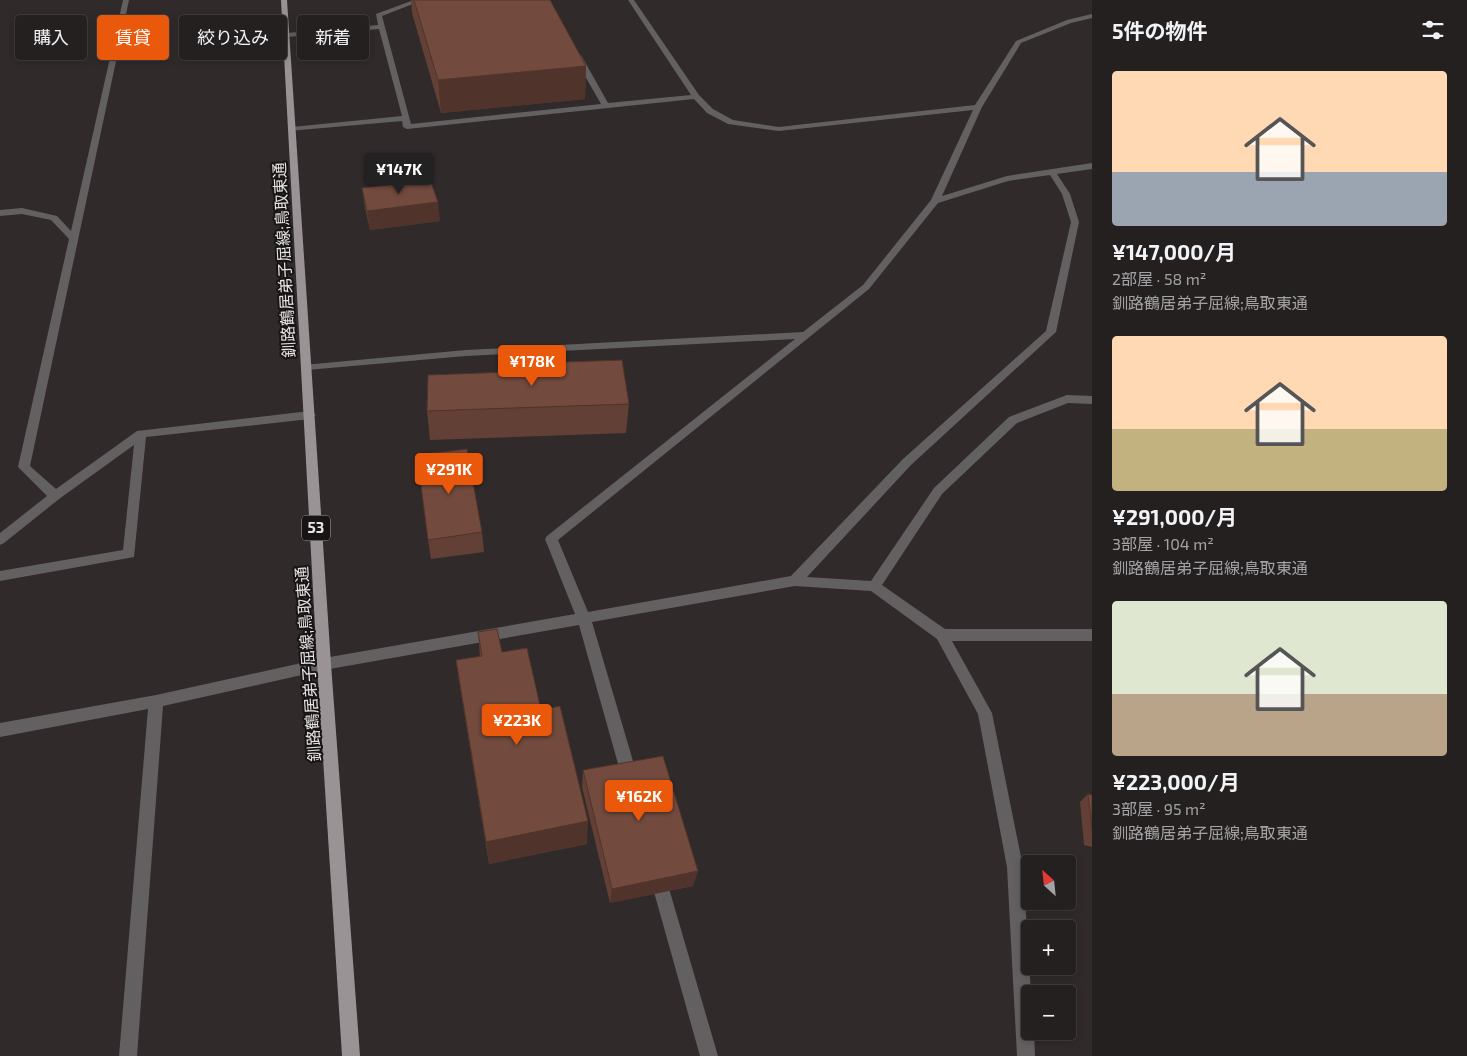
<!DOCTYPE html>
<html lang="ja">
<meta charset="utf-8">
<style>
body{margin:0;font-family:"Exo 2","Noto Sans JP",sans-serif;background:#302d2d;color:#f1f3f6;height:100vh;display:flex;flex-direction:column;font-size:19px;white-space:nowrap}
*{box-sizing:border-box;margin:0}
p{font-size:16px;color:#a3a3a5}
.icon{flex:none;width:28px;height:28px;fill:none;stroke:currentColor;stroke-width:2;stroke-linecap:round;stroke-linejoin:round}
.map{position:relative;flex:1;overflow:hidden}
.panel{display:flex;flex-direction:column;background:#242020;width:375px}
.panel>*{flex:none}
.guide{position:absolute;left:15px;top:15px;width:475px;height:45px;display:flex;gap:10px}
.needle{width:32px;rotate:333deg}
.buttons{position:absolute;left:1021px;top:855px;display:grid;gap:10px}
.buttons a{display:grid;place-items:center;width:55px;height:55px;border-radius:5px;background:#242020;box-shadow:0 2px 8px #0003,0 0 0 1px #413e3e;font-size:25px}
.price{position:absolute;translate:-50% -42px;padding:0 11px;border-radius:5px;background:#ea580c;color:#fff;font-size:16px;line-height:32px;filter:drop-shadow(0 1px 2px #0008)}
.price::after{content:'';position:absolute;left:50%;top:30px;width:15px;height:11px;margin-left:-8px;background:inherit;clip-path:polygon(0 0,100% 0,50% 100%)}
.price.on{background:#222;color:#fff}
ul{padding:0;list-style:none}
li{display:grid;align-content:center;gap:10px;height:265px;padding:0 20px}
li span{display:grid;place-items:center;height:155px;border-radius:5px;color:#555}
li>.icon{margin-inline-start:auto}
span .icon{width:90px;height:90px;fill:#fffc;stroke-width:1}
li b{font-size:21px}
h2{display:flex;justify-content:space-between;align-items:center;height:60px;padding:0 20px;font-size:21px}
.chip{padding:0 18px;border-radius:5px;background:#242020;box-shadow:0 2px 8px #0003,0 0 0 1px #413e3e;font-size:18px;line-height:45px}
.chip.on{background:#ea580c;color:#fff}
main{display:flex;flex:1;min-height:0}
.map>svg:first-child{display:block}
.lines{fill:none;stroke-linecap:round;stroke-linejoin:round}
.minor{fill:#636061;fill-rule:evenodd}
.major{fill:#999396;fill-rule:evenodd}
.wall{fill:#624035}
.shaded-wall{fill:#50342b}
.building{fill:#724a3e;stroke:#50342b}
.labels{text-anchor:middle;stroke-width:4;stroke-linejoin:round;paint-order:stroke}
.shield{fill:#161414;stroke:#a9a6a6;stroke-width:1}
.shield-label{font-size:15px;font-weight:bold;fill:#e8e4e4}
.street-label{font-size:16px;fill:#e8e4e4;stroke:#161414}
</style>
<main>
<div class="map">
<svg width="1092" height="1056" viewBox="0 0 1092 1056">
<rect width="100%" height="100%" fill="#302a2b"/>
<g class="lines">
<g class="minor">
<path d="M 123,0 L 129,0 L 30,466 L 56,489 L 137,431 L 310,411 L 316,415 L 310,419 L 146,437 L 134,557 L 0,581 L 0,571 L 123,550 L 134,445 L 59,499 L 4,543 L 0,545 L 0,533 L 47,496 L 18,467 L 69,239 L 51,220 L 22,214 L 0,216 L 0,210 L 22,208 L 57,216 L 71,231 Z"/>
<path d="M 414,0 L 423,0 L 382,16 L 411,124 L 601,104 L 573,55 L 577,53 L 581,55 L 608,103 L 691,95 L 628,0 L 634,0 L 699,95 L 713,109 L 733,120 L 779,127 L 975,105 L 1016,41 L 1067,20 L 1092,14 L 1092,18 L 1071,23 L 1021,43 L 982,107 L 942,196 L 1007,176 L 1092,163 L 1092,169 L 1057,174 L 1070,194 L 1079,222 L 1056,332 L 911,465 L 807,577 L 871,581 L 934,488 L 1009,417 L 1067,395 L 1092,396 L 1092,404 L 1068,403 L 1017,423 L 942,494 L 882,585 L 945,629 L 1092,629 L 1092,641 L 952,641 L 992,713 L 1023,867 L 1031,994 L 1030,1031 L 1034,1031 L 1035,1056 L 1017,1056 L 1007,867 L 978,714 L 937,639 L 871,591 L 795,586 L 592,622 L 638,778 L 635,783 L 630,785 L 625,783 L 622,778 L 579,625 L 324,670 L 163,706 L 137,1056 L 119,1056 L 148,709 L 0,737 L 0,723 L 156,695 L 324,658 L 575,614 L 545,539 L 547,536 L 795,339 L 466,356 L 307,370 L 302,367 L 303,365 L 466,350 L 803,332 L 863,285 L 931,200 L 973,110 L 779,131 L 728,124 L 707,113 L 694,99 L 407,129 L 403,127 L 402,121 L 289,131 L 288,129 L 292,127 L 402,116 L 379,29 L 287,37 L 284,35 L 287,33 L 378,25 L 376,14 ZM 1050,175 L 1062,194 L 1071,222 L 1046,331 L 903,459 L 791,576 L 588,612 L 558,540 L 869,289 L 938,203 L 1008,181 Z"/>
<path d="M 662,884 L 668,886 L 670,892 L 718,1056 L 700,1056 L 654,892 L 656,886 Z"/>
</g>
<path class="major" d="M 281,0 L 287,0 L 331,664 L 360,1056 L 342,1056 L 317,664 Z"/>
</g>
<g class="wall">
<path d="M 411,0 L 550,0 L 586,66 L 585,99 L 441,113 L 412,13 Z"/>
<path d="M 362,188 L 440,221 L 370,230 L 365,208 Z"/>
<path d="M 629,404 L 626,433 L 430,440 L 427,411 Z"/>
<path d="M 482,532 L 484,552 L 431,559 L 428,540 Z"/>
<path d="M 478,632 L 502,652 L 541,710 L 587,844 L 489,864 L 460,687 L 456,660 L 480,657 Z"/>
<path d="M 583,770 L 693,886 L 610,903 L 582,787 Z"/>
<path d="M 1088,794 L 1092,795 L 1092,847 L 1084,845 L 1080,802 Z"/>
</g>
<g class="shaded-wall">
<path d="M 586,66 L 585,99 L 441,113 L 438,80 Z"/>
<path d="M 438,202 L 440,221 L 370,230 L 367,211 Z"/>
<path d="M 588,821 L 587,844 L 489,864 L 486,842 Z"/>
<path d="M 698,871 L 693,886 L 610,903 L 612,889 Z"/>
</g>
<g class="building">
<path d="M 414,0 L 550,0 L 586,66 L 438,80 Z"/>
<path d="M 430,180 L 438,202 L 367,211 L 362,188 Z"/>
<path d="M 622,360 L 629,404 L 427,411 L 428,375 L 537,371 L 537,363 Z"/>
<path d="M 467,449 L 482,532 L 428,540 L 417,455 Z"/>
<path d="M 497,629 L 502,652 L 527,648 L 541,710 L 560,706 L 588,821 L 486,842 L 456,660 L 482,656 L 478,632 Z"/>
<path d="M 663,756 L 698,871 L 612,889 L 583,770 Z"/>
<path d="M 1088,794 L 1092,795 L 1092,830 Z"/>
</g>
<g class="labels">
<rect class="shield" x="302" y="515.5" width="28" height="25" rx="4"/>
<g class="shield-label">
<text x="316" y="533">53</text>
</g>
<g class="street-label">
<text transform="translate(284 260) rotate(-93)" y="6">釧路鶴居弟子屈線;鳥取東通</text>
<text transform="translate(308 664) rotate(-94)" y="6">釧路鶴居弟子屈線;鳥取東通</text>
</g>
</g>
</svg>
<div class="buttons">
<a><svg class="needle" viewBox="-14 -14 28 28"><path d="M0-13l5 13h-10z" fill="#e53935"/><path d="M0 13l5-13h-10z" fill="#a3a3a5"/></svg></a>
<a>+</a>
<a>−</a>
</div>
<b class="price on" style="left:399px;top:195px">¥147K</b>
<b class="price" style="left:532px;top:387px">¥178K</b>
<b class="price" style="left:449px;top:495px">¥291K</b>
<b class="price" style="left:517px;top:746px">¥223K</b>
<b class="price" style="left:639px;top:822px">¥162K</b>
<div class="guide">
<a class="chip">購入</a>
<a class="chip on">賃貸</a>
<a class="chip">絞り込み</a>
<a class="chip">新着</a>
</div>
</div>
<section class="panel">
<h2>5件の物件<svg class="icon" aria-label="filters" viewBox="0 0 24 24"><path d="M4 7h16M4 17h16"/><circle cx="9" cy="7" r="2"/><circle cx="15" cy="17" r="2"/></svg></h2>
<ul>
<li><span style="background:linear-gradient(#ffd9b3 65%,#9aa5b1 0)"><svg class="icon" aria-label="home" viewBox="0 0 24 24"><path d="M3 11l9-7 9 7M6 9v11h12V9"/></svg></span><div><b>¥147,000/月</b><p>2部屋 · 58 m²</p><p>釧路鶴居弟子屈線;鳥取東通</p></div></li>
<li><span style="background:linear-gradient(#ffd9b3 60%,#c2b280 0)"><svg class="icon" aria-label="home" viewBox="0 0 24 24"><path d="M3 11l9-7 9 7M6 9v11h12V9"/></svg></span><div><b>¥291,000/月</b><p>3部屋 · 104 m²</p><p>釧路鶴居弟子屈線;鳥取東通</p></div></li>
<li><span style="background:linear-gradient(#dfe7d0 60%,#b9a48a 0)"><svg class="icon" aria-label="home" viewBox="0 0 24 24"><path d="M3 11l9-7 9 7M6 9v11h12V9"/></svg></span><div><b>¥223,000/月</b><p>3部屋 · 95 m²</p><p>釧路鶴居弟子屈線;鳥取東通</p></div></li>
</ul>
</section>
</main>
